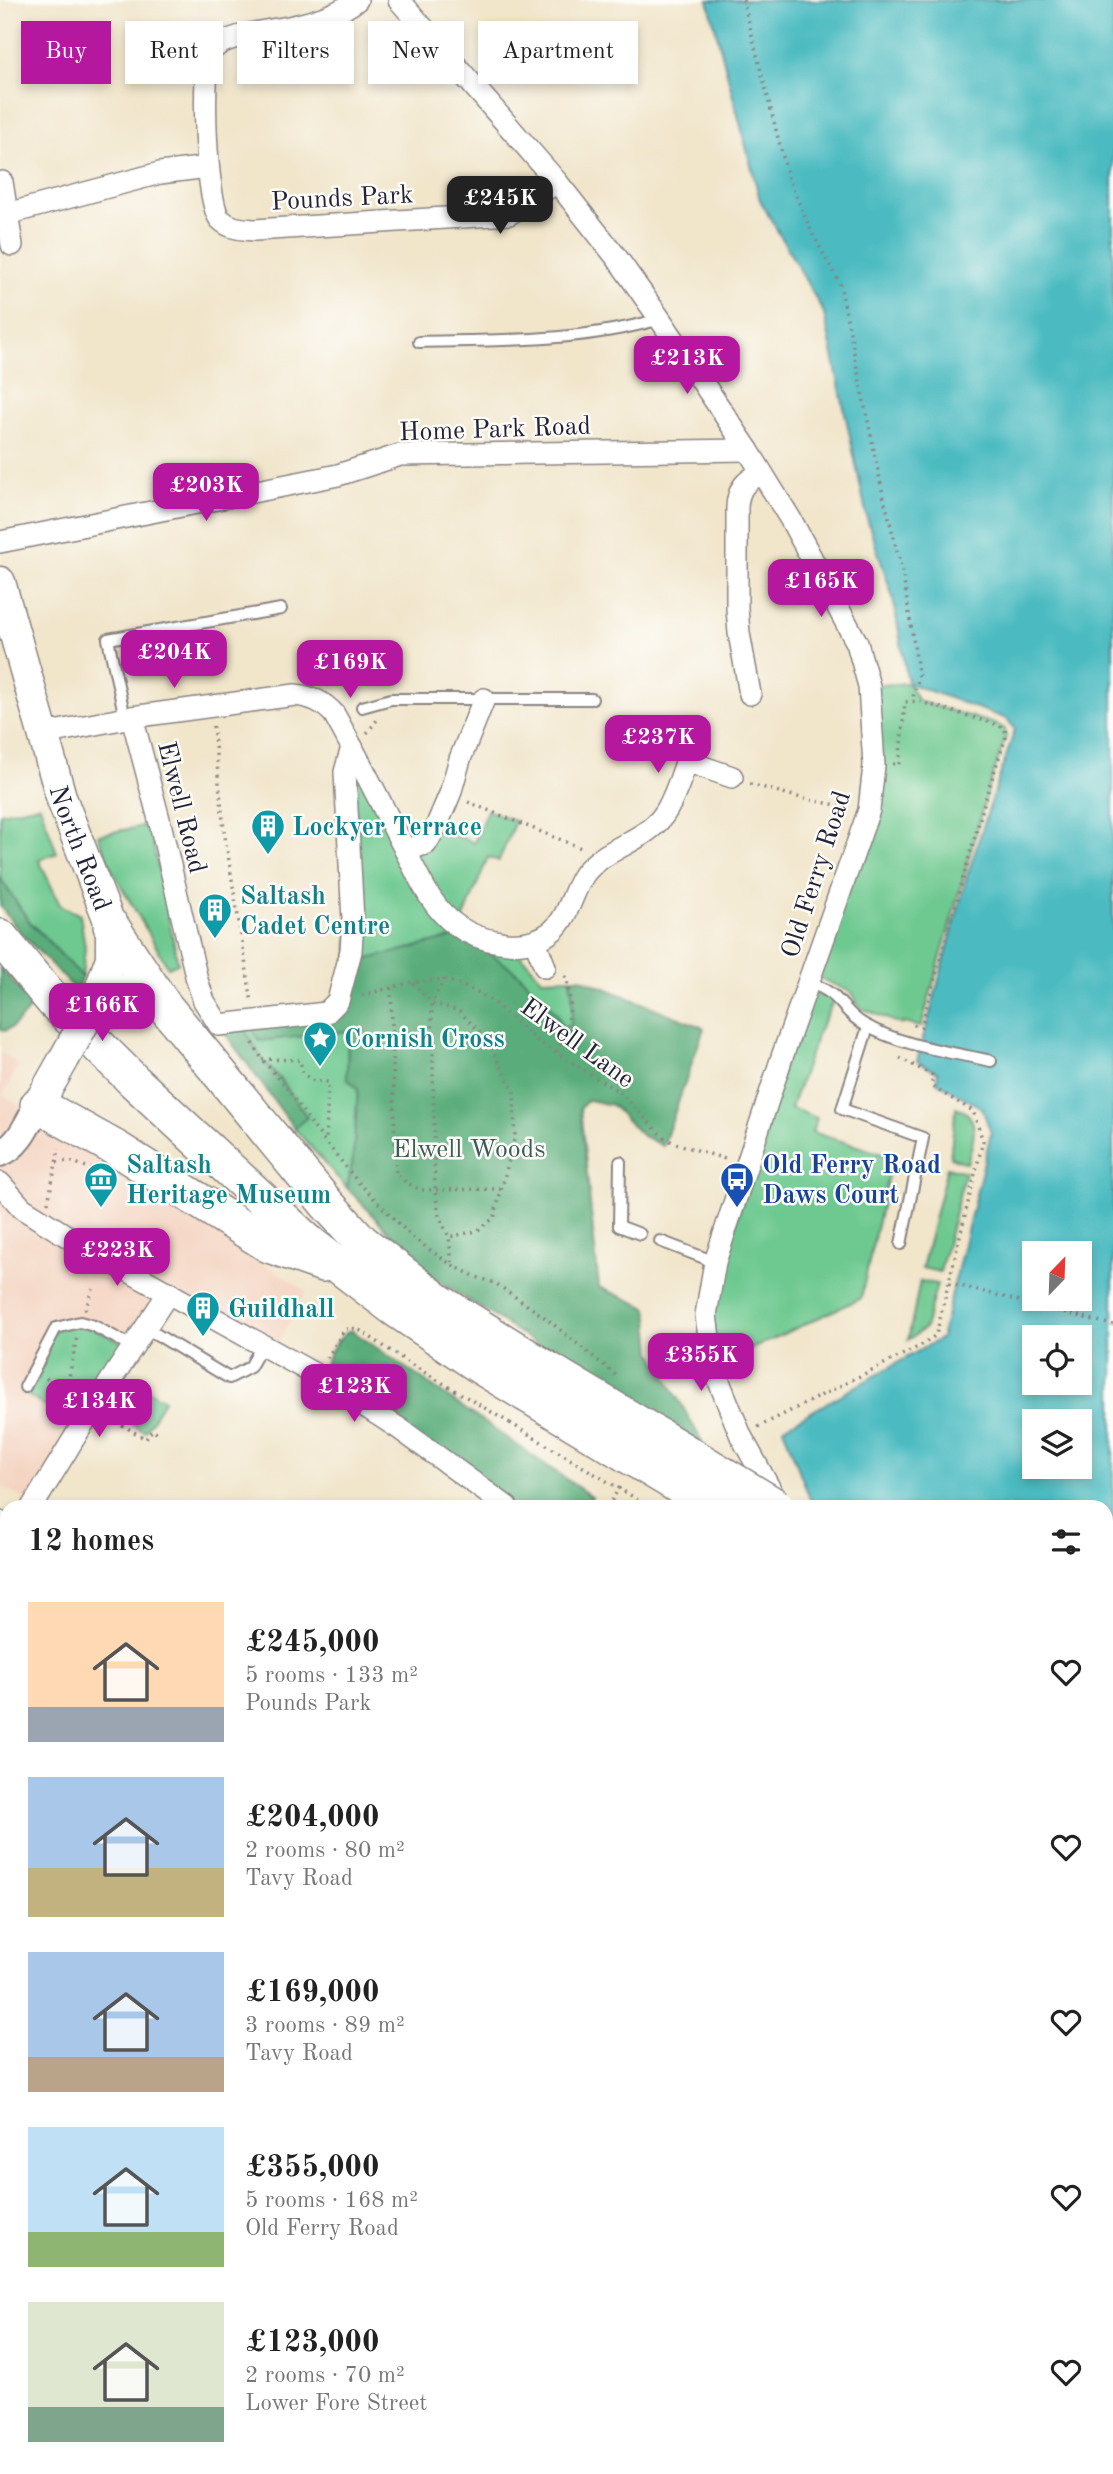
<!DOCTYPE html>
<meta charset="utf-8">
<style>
body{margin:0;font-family:"Old Standard TT",serif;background:#f6f6f6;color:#222;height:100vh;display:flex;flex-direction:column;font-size:26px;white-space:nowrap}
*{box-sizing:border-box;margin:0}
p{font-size:23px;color:#767676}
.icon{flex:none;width:38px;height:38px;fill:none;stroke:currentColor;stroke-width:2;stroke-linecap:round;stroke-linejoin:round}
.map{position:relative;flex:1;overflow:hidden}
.side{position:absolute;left:0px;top:1500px;width:1113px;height:975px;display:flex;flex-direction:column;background:#fff;border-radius:21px 21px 0 0;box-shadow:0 4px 10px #0003}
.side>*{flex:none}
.banner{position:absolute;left:21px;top:21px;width:700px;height:63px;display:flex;gap:14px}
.needle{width:46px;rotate:23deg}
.buttons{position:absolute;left:1022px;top:1241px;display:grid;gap:14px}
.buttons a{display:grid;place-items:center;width:70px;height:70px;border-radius:0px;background:#fff;box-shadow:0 4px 10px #0003;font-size:35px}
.price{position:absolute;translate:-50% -60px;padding:0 16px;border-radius:14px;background:#b5179e;color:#fff;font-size:23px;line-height:46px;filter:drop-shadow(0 2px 4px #0008)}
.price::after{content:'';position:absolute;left:50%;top:42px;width:21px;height:16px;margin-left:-10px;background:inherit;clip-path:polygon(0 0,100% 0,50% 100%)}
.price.active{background:#222;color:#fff}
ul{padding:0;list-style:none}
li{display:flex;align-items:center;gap:21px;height:175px;padding:0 28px}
li span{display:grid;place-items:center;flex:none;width:196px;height:140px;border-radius:0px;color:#555}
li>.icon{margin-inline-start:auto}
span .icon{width:84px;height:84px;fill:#fffc;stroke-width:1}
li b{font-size:30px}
h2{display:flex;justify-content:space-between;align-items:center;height:84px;padding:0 28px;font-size:30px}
.tag{padding:0 24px;border-radius:0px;background:#fff;box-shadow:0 4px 10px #0003;font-size:24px;line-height:63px}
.tag.active{background:#b5179e;color:#fff}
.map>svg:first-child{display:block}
.built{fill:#f4d3c0}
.industrial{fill:#d0c0bc}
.green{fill:#6ec990;stroke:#487666;stroke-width:2}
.forest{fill:#5aad7a;stroke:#3e685a;stroke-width:2}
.water{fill:#4cbbc1;stroke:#376e7e;stroke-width:2;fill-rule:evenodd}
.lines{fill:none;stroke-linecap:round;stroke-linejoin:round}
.ferry{stroke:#335f71;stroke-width:2;stroke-dasharray:9 7;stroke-linecap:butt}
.service-casing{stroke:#8a8482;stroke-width:14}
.minor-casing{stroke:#8a8482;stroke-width:24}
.tertiary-casing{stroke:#8a8482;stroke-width:30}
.secondary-casing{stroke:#8a8482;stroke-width:33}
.trunk-casing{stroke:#8a8482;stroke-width:38}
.path{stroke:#8a8482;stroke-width:3.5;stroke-dasharray:2 5;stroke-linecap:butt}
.service{stroke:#fff;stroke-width:10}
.minor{stroke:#fff;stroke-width:21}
.tertiary{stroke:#fff;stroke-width:26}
.secondary{stroke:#fff;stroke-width:30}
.trunk{stroke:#fff;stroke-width:35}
.rail-casing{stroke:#22223b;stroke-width:8}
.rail{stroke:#fdfcf7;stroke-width:5;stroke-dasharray:16;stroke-linecap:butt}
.secondary-bridge-casing{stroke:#8a8482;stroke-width:33;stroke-linecap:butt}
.trunk-bridge-casing{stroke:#8a8482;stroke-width:38;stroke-linecap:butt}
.path-bridge{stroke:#8a8482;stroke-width:3.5;stroke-dasharray:2 5;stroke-linecap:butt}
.secondary-bridge{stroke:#fff;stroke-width:30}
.trunk-bridge{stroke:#fff;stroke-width:35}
.labels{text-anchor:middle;stroke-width:5;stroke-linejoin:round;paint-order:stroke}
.street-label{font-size:26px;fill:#22223b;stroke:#fdfcf7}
.culture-label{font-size:26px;font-weight:bold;fill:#0d838f;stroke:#fdfcf7;text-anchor:start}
.park-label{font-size:26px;fill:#3d5c59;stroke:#fdfcf7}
.transit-label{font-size:26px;font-weight:bold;fill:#164399;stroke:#fdfcf7;text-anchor:start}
</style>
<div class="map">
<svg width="1113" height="2474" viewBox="0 0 1113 2474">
<rect width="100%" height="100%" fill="#fdfcf7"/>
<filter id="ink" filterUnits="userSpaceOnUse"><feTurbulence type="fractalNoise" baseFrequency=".0143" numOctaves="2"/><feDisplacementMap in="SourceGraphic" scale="14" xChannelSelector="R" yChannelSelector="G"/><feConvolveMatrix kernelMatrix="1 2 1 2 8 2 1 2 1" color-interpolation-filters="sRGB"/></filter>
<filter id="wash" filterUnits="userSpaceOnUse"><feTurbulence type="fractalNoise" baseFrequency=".00686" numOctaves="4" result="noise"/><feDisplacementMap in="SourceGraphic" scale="28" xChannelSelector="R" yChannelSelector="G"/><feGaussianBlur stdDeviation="1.57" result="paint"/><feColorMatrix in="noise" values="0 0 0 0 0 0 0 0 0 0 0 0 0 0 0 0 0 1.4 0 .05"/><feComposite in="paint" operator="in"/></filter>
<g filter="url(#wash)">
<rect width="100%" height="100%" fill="#f1e5ca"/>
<path class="built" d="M 0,1052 L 19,1065 L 3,1095 L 82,1143 L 306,1291 L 281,1338 L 272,1349 L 169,1292 L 34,1504 L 0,1486 Z"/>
<path class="industrial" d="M 7,1702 L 7,1804 L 0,1806 L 0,1704 Z"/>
<g class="green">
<path d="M 908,683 L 918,701 L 998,725 L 1005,729 L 1006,737 L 988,790 L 921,1027 L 903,1023 L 902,1025 L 859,1007 L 853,994 L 849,991 L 812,975 L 862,832 L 869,686 Z"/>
<path d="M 352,747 L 405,850 L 436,827 L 474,843 L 487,810 L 515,821 L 499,861 L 488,857 L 460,928 L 511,944 L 542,979 L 570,978 C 575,1008 574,1021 562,1048 L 556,1045 L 488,952 L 455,938 L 348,964 Z"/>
<path d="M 40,805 L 57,853 L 39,860 L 60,905 L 80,915 L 85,947 L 82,977 L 29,921 L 0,878 L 0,813 Z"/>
<path d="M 149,825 L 178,963 L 168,967 L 112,870 L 98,835 Z"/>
<path d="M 809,983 L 836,996 L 818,1032 L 791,1108 L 817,1118 L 812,1132 L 892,1157 L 861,1298 L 713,1367 L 707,1318 Z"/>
<path d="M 248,1022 L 259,1041 L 348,1031 L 347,1078 L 358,1089 L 353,1159 L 347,1188 L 294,1128 L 307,1117 L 283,1083 L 262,1059 L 241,1023 Z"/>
<path d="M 956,1107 C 983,1117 973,1142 967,1163 L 950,1157 Z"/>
<path d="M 947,1167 L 965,1172 L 940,1272 L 922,1268 Z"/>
<path d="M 920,1281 L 937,1284 L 925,1328 L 908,1340 Z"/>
<path d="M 80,1322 L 133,1347 L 81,1427 L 22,1392 L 56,1328 Z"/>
<path d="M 139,1384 L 164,1400 L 145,1432 L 120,1417 Z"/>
</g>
<g class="forest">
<path d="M 0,878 L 29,921 L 82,977 L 76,990 L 20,932 L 0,906 Z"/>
<path d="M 455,937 L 488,952 L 519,974 L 558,1015 L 562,1029 L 556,1044 L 562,1048 C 574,1024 574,1005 570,978 L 580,978 L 704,1028 L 663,1146 L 641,1135 L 612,1105 L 588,1100 L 580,1108 L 599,1287 L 648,1308 L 652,1352 L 704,1445 L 626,1396 L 567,1364 L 430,1275 L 347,1188 L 353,1159 L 358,1089 L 347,1078 L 348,1031 L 259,1041 L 248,1022 L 326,1013 L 348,964 Z"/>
<path d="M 0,967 L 33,1005 L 14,1026 L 5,1031 L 0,1029 Z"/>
<path d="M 241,1023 L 262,1059 L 283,1083 L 307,1117 L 294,1128 L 219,1025 Z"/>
<path d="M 351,1330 L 592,1497 L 586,1507 L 507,1507 L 320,1374 C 328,1358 334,1339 351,1330 Z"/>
</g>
<path class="water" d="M 708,0 L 1113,0 L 1113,2474 L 0,2474 L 0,2343 L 7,2343 L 7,2468 L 1106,2468 L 1106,1507 L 813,1507 L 783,1428 L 941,1338 L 991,1133 L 982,1108 L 937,1082 L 938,1072 L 917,1061 L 967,876 L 1015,729 L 1007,719 L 908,683 L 893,598 L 868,522 L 824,313 L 760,200 ZM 1034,1253 L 1080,1253 L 1080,1298 L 1034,1298 ZM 1034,1337 L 1080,1337 L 1080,1382 L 1034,1382 ZM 1034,1421 L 1080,1421 L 1080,1466 L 1034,1466 Z"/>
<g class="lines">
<g class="ferry">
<path d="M 1106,2268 L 1113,2259"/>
<path d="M 952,2474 L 957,2468"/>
</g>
</g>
</g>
<g filter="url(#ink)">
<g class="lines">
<g class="service-casing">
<g id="service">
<path d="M 419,342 C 500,340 582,342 660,319"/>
<path d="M 362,707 L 391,699 L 592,699"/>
<path d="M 125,718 L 108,639 L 281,609"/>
<path d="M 809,983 C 842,993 841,1012 865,1025 C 902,1046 950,1052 991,1061"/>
<path d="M 868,1027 L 842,1109 L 923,1138 L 901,1244"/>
<path d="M 620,1162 L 619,1226 L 640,1234"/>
<path d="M 660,1241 L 715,1262"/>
<path d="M 146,1328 L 229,1378 L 250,1367 L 263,1344"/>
<path d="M 25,1387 L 56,1328 L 80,1322 L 94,1326 L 133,1347"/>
</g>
</g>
<g class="minor-casing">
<g id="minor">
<path d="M 357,0 C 339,14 316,21 293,26 C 272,31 226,34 212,50 C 200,65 206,205 220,219 C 230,229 242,229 255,230 L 509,214 L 557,182"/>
<path d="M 399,0 L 557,182 L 617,258 L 660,319 L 748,450 L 791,520 L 857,643 L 869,686 L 874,766 L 869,810 L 782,1057 L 715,1262 L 706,1315 L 713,1367 L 720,1384 L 741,1436 L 777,1502"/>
<path d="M 2,182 L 12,245"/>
<path d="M 7,214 L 160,173 L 208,167"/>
<path d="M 0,542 L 338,475 L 400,455 L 748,450"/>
<path d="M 750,694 L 739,633 L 737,608 L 737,507 C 738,489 745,481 761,473"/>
<path d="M 132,717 L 160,823 L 197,980 L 204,1001 L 219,1025 L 326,1013 L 338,1001 L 351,951 L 353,920 L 345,772 L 352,747"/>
<path d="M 43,734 L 132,717 L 295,695 C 312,697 322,701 334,714 C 358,757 380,802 403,846 C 417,873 430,907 456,925 C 468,934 485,940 500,942 C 517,945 536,943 551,932 C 569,918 572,891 585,873 C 605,848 643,842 662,817 C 676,800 690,750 697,728"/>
<path d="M 686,761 L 732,777"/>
<path d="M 405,850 L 426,844 L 436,827 L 450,794 L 460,759 L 484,699"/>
<path d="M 535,941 L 545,967"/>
<path d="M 0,1183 L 22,1208 L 78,1243 L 318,1376 L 400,1429 L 507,1507"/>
<path d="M 32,1507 L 92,1409 L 169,1292"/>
<path d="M 0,1522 L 7,1527"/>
<path d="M 0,1579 L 7,1569"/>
<path d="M 0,1697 L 7,1694"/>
<path d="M 0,1912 L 7,1916"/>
</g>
</g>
<g class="tertiary-casing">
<path id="tertiary" d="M 0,1153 C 19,1147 29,1121 38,1105"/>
</g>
<g class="secondary-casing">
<g id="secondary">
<path id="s1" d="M 0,582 L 62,800 L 111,926 L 111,958 L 95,1003"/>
<path d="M 38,1105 L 64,1059"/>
</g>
</g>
<g class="trunk-casing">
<g id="trunk">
<path d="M 111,926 L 162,1003 L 327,1204 L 362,1242 L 438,1301 L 544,1367"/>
<path d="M 0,937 L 54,1002 L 135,1082 L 309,1243 L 394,1308 L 480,1366 L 526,1394"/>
<path d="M 95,1003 C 121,987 136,987 162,1003"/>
<path d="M 38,1105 L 117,1149 L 269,1245 L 323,1264"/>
<path d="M 1106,1704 L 1113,1708"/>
<path d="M 1106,1742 L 1113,1746"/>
</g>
</g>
<g class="path">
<path d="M 743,0 L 788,177 L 812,233 L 840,284 L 882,490 L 903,575 L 919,677 L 912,700"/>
<path d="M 213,726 L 224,830 L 252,1003"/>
<path d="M 367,733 L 377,720"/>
<path d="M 893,764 L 899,765 L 905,702 L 918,701 L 998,725 L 1005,729 L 1006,737 L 988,790 L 921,1027 L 909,1024"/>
<path d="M 750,784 L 805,799 L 848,807"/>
<path d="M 468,802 L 581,848"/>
<path d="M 444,979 L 432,1003 L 435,1190 L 439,1216 L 449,1237 L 452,1264"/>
<path d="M 413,983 L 432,1003 L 459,1011 L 485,1037 L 514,1091 L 515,1136 L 494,1218 L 477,1231 L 449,1237"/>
<path d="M 391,988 L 396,1174 L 407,1183 L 421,1190 L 501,1189"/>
<path d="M 362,995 L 412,982 L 444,979 L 475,991 L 494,1003 L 539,1042 L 621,1093 L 662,1136 L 672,1142 L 728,1160"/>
<path d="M 253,1043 L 262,1059 L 283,1083 L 315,1129 L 359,1183 L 414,1239 L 452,1265 L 476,1277 L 495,1283 L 543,1316 L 616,1375"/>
<path d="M 557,1052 C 570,1023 574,1005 565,974"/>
<path d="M 262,1059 L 300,1060 L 303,1074 L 314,1081 L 328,1082 L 326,1140"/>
<path d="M 57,1162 L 70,1161 L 95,1170"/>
<path d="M 48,1203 L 59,1148"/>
<path d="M 949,1283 L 1113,1325"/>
<path d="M 85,1310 L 93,1289"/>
<path d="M 327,1358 L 345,1329 L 352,1328 L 361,1331 L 412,1365 L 510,1423"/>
<path d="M 46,1378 L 60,1390 L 66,1401"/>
<path d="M 67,1403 L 67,1387 L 77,1337"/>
<path d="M 110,1418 L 146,1439 L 152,1430 L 158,1434"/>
<path d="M 758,1427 L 920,1346 L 936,1335 L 983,1141 L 973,1111 L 936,1089 L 932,1085 L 932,1075 L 900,1058"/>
<path d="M 608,1507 L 622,1483"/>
<path d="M 1106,1779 L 1113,1783"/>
<path d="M 0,1797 L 7,1794"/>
</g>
<use href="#service" class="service"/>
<use href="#minor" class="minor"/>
<use href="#tertiary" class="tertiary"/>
<use href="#secondary" class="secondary"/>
<use href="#trunk" class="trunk"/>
<g class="rail-casing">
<g id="rail">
<path d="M 0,1752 L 7,1750"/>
<path d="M 0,1765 L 7,1763"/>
<path d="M 1106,1969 L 1113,1973"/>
</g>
</g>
<use href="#rail" class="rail"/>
<g class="secondary-bridge-casing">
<path id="secondary-bridge" d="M 64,1059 L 95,1003"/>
</g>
<g class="trunk-bridge-casing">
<g id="trunk-bridge">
<path d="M 544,1367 L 777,1507"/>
<path d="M 526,1394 L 714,1507"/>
</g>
</g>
<path class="path-bridge" d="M 510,1423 L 650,1507"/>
<use href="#secondary-bridge" class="secondary-bridge"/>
<use href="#trunk-bridge" class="trunk-bridge"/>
</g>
</g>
<defs>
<g id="building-pin" transform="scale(1.75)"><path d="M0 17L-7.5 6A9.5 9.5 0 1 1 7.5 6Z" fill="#0f9aa8" stroke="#fdfcf7"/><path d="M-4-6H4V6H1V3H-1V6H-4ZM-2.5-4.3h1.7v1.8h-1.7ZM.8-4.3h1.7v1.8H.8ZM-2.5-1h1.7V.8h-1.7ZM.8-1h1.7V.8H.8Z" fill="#fff"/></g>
<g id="sight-pin" transform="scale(1.75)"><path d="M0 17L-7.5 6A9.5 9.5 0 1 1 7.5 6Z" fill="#0f9aa8" stroke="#fdfcf7"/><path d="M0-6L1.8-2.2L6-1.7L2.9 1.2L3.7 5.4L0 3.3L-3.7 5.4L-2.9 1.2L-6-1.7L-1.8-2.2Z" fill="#fff"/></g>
<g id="museum-pin" transform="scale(1.75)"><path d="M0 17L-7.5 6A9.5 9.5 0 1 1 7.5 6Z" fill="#0f9aa8" stroke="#fdfcf7"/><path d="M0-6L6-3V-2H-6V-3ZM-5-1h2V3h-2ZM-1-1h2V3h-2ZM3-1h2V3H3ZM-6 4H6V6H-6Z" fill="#fff"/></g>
<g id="bus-pin" transform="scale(1.75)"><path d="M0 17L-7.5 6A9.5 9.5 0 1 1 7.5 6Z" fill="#1a4fb4" stroke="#fdfcf7"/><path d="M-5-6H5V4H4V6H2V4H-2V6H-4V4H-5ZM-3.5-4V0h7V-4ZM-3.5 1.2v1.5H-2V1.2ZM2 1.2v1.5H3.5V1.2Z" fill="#fff"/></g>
</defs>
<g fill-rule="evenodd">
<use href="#building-pin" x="268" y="826"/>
<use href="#building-pin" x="215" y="910"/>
<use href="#sight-pin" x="320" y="1038"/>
<use href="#museum-pin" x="101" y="1179"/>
<use href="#bus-pin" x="737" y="1179"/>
<use href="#building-pin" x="203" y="1308"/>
</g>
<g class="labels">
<g class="street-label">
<text transform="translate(342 197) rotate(-3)" y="9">Pounds Park</text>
<text transform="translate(495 428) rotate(-2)" y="9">Home Park Road</text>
<text transform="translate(183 807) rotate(76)" y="9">Elwell Road</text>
<text dy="9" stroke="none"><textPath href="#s1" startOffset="278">North Road</textPath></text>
<text transform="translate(815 874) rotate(-72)" y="9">Old Ferry Road</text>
<text transform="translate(578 1042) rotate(36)" y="9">Elwell Lane</text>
</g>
<g class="culture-label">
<text x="292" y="835">Lockyer Terrace</text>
<text x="240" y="904">Saltash<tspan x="240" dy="30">Cadet Centre</tspan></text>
<text x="344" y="1047">Cornish Cross</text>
<text x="126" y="1173">Saltash<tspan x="126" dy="30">Heritage Museum</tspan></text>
<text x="228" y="1317">Guildhall</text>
</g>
<g class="park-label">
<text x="469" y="1157">Elwell Woods</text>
</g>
<g class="transit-label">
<text x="762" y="1173">Old Ferry Road<tspan x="762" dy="30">Daws Court</tspan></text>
</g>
</g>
</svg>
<div class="buttons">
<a><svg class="needle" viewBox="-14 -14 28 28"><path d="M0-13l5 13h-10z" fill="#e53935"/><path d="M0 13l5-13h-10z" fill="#767676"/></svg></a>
<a><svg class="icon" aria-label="locate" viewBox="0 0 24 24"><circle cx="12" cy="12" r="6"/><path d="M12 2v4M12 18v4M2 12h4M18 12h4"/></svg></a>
<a><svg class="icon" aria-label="layers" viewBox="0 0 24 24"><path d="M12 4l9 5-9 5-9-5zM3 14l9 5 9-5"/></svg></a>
</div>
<b class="price active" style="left:500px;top:236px">£245K</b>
<b class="price" style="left:687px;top:396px">£213K</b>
<b class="price" style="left:206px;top:523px">£203K</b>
<b class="price" style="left:821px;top:619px">£165K</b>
<b class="price" style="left:174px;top:690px">£204K</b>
<b class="price" style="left:350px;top:700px">£169K</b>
<b class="price" style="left:658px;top:775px">£237K</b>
<b class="price" style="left:102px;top:1043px">£166K</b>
<b class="price" style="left:117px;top:1288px">£223K</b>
<b class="price" style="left:701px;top:1393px">£355K</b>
<b class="price" style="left:354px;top:1424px">£123K</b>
<b class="price" style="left:99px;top:1439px">£134K</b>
<div class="banner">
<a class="tag active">Buy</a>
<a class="tag">Rent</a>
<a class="tag">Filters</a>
<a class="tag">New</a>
<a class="tag">Apartment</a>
</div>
<section class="side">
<h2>12 homes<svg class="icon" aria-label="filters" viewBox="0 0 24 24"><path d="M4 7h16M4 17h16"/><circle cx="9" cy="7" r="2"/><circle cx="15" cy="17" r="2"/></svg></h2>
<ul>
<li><span style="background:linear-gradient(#ffd9b3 75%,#9aa5b1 0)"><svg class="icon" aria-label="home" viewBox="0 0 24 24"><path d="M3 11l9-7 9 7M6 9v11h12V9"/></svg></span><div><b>£245,000</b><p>5 rooms · 133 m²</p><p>Pounds Park</p></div><svg class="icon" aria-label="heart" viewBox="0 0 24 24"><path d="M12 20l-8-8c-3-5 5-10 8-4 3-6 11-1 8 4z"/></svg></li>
<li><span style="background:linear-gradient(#a9c7e8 65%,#c2b280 0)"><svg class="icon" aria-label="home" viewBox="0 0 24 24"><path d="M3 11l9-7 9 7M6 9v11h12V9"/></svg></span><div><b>£204,000</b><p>2 rooms · 80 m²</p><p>Tavy Road</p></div><svg class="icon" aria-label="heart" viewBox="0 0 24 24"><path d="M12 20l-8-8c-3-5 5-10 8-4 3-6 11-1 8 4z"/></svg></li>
<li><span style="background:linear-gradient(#a9c7e8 75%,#b9a48a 0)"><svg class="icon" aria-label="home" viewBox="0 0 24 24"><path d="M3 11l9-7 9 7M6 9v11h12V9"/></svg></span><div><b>£169,000</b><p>3 rooms · 89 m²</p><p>Tavy Road</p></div><svg class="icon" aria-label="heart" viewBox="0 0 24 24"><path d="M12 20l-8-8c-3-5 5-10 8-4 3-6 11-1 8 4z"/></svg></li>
<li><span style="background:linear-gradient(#bfe0f5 75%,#8fb573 0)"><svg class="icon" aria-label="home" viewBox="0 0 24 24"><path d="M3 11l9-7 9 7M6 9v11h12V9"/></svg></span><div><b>£355,000</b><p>5 rooms · 168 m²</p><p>Old Ferry Road</p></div><svg class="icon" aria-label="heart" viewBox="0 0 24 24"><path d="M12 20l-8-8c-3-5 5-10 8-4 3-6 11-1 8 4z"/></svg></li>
<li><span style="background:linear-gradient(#dfe7d0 75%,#7fa58c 0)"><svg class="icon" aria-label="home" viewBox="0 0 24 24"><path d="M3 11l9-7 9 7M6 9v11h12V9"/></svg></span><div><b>£123,000</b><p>2 rooms · 70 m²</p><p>Lower Fore Street</p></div><svg class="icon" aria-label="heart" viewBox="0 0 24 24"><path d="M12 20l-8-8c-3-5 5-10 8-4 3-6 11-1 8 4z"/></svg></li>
</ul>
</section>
</div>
